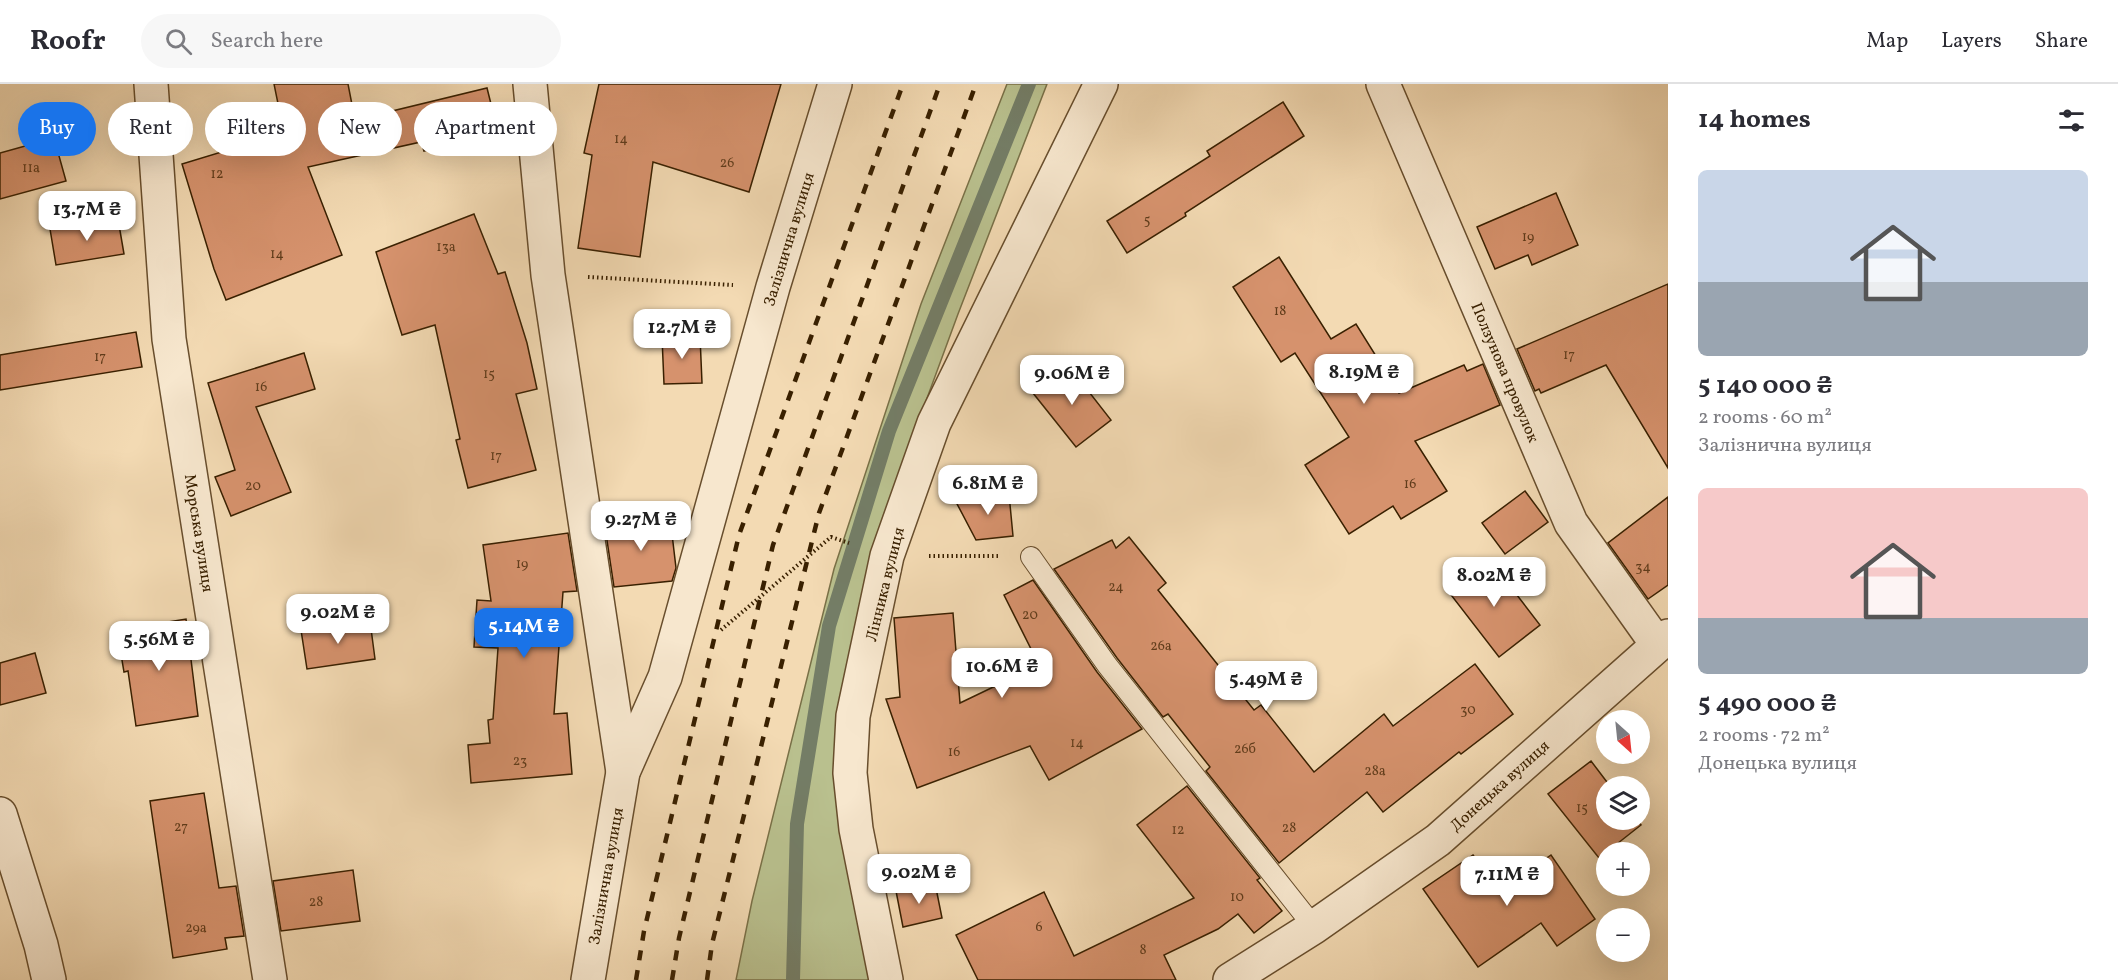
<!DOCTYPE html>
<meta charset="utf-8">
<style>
body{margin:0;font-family:Vollkorn,serif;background:#f7f7f7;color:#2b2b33;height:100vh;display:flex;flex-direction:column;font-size:22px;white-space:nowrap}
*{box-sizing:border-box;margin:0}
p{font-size:20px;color:#7c7c81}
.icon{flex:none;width:33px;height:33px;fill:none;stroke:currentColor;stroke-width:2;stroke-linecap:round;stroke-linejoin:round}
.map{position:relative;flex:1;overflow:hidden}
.sheet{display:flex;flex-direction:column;background:#fff;width:450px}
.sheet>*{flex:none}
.guide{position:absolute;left:18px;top:18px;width:570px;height:54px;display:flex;gap:12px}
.needle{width:39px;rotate:153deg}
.tools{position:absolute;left:1596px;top:626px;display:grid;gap:12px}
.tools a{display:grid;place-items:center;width:54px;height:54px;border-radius:50%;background:#fff;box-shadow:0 6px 24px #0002;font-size:30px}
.price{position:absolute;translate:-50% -51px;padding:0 14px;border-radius:12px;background:#fff;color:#222;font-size:20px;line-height:39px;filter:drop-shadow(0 2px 3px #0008)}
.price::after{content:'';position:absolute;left:50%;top:36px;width:18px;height:14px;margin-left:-9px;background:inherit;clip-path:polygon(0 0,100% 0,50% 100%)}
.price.active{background:#1a73e8;color:#fff}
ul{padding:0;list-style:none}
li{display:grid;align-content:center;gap:12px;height:318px;padding:0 30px}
li span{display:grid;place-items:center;height:186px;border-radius:9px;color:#555}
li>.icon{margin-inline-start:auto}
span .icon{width:108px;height:108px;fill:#fffc;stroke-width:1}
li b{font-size:26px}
h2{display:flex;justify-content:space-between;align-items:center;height:72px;padding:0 30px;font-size:26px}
.chip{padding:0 21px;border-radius:27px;background:#fff;box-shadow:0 6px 24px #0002;font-size:21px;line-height:54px}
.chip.active{background:#1a73e8;color:#fff}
header{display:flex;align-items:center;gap:36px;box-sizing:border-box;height:84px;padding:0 30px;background:#fff;border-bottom:2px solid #e1e1e2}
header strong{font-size:28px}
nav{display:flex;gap:33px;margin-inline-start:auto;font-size:21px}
.search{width:420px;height:54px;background:#f7f7f7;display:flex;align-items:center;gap:15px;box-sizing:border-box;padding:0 21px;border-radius:33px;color:#7c7c81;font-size:22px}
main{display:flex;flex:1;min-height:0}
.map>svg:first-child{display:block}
.green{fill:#b9c08e;stroke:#797047;stroke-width:1.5}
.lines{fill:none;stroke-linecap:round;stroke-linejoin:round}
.stream{stroke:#747d66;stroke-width:14}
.building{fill:#d6926d;stroke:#392000;stroke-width:1.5}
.service-casing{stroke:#684e2d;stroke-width:22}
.minor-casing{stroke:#684e2d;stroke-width:36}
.path{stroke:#392000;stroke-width:4;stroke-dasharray:1.5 3;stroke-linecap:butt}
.service{stroke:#f7e7ce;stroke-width:20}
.minor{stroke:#f7e7ce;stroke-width:33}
.rail{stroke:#392000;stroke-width:4.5;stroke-dasharray:10 10;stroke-linecap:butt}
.labels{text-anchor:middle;stroke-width:6;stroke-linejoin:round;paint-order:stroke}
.number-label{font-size:14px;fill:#603c1b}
.street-label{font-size:16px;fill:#392000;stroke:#f7e7ce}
</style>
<header>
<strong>Roofr</strong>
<div class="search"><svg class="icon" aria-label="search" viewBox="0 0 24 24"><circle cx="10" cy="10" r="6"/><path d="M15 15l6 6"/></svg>Search here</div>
<nav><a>Map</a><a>Layers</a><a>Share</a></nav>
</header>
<main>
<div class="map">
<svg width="1668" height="896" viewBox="0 0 1668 896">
<rect width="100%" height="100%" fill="#f3dab3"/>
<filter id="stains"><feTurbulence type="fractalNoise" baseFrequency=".00333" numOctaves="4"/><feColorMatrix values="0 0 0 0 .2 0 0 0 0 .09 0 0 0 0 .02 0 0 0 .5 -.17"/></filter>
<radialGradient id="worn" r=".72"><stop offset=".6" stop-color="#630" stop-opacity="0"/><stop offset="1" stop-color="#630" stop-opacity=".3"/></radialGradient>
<path class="green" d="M 1007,0 L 1047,0 L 958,230 L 894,404 L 869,480 L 838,628 L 870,896 L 736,896 L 752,817 L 834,485 L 921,220 Z"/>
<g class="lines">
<path class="stream" d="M 793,896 L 797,740 L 829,542 L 889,347 L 1029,0"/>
</g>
<g class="building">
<path d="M 274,0 L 348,0 L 355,36 L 487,4 L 498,48 L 424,67 L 421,58 L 308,83 L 342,171 L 226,216 L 214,185 L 182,80 L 284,49 Z"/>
<path d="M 599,0 L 781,0 L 749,108 L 653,78 L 640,173 L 578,164 L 592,71 L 584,69 Z"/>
<path d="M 1283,18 L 1304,52 L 1185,129 L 1186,132 L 1127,169 L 1107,137 L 1210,72 L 1207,67 Z"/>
<path d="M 54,54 L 66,97 L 0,115 L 0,69 Z"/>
<path d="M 1556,109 L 1578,161 L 1532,181 L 1528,171 L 1495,185 L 1477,143 Z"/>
<path d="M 474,130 L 498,190 L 505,188 L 527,259 L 537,305 L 516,310 L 536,386 L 468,404 L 456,356 L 460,355 L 435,241 L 402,251 L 376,168 Z"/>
<path d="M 118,135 L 124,170 L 56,181 L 50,145 Z"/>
<path d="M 1279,173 L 1331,255 L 1356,240 L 1399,309 L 1464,281 L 1467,287 L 1483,280 L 1500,321 L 1415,357 L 1447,407 L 1401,435 L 1393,422 L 1349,450 L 1305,381 L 1349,353 L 1295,269 L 1281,278 L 1233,203 Z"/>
<path d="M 1668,200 L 1668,384 L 1606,281 L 1541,309 L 1539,305 L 1535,307 L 1517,265 Z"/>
<path d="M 136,248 L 142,283 L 0,306 L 0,271 Z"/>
<path d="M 700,252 L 702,299 L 664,300 L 662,253 Z"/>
<path d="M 304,269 L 315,305 L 256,323 L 291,408 L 231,432 L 215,393 L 235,386 L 208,299 Z"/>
<path d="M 1068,281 L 1111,336 L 1076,363 L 1033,309 Z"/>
<path d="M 1525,407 L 1548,438 L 1505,470 L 1482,439 Z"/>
<path d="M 1009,410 L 1013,452 L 976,456 L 955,416 Z"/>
<path d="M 1668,413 L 1668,501 L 1648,515 L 1608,459 Z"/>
<path d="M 670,433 L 676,484 L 672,497 L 614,503 L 605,443 L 608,443 L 607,439 Z"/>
<path d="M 568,449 L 577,507 L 563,508 L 554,630 L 567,629 L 572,690 L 471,699 L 468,661 L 490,659 L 488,636 L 493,635 L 498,564 L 474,563 L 477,516 L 491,517 L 483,461 Z"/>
<path d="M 1129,453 L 1166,499 L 1158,506 L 1254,626 L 1261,621 L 1314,688 L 1384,630 L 1393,642 L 1475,580 L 1513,630 L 1461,670 L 1459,668 L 1383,728 L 1367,708 L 1279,779 L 1206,687 L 1210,683 L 1168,630 L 1163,633 L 1117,574 L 1054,485 L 1112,456 L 1116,464 Z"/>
<path d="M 1490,476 L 1540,541 L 1499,573 L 1448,507 Z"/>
<path d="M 1033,496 L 1097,588 L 1142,645 L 1049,696 L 1030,662 L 917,704 L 886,615 L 900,613 L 894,534 L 953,529 L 960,619 L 1039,581 L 1004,511 Z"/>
<path d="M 186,535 L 198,632 L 136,642 L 128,587 L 124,588 L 117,546 Z"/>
<path d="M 370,537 L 375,575 L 307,585 L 301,546 Z"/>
<path d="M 35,569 L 46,609 L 0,621 L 0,579 Z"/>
<path d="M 1591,677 L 1610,702 L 1606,702 L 1606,735 L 1636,735 L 1641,741 L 1599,774 L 1548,710 Z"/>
<path d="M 1187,702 L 1260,794 L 1257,796 L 1282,827 L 1254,849 L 1238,830 L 1218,845 L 1164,871 L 1176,896 L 978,896 L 956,851 L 1044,808 L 1074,872 L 1194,814 L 1137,741 Z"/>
<path d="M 204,709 L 219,804 L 236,802 L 244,852 L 225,854 L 227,865 L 173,874 L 150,717 Z"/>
<path d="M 1473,771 L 1499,808 L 1551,771 L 1595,835 L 1557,862 L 1541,839 L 1478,883 L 1423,805 Z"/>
<path d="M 353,786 L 360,837 L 281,847 L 273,797 Z"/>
<path d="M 935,799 L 942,834 L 903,843 L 896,807 Z"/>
</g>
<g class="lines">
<g class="service-casing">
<path id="service" d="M 1031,473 L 1107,581 L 1314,843"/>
</g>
<g class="minor-casing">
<g id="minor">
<path d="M 151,0 L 169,255 L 270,896"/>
<path d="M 530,0 L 548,191 L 623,688"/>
<path d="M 1383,0 L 1571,439 L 1657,560"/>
<path d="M 0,730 L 41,861 L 49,896"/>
<path d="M 588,896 L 623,688 L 665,593 L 773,203 L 835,0"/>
<path d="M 886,896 L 856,745 L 850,689 L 853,632 L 887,472 L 934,339 L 1101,0"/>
<path d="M 1230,896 L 1314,843 L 1438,756 L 1668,552"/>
</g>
</g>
<g class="path">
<path d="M 588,193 L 733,201"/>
<path d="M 929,472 L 1000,472"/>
<path d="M 721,546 L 831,453 L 849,459"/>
</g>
<use href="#service" class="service"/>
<use href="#minor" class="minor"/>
<g class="rail">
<path d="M 636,896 L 644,847 L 739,451 L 903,0"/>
<path d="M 672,896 L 679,854 L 773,461 L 940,0"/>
<path d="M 707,896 L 712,860 L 819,429 L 976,0"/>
</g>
</g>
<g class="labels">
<g class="number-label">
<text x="621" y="59">14</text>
<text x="727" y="83">26</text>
<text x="31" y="88">11а</text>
<text x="217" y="94">12</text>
<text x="1147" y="140">5</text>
<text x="1528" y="157">19</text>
<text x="446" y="167">13а</text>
<text x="277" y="174">14</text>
<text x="1280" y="231">18</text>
<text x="1569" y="275">17</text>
<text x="100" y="277">17</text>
<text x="489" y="294">15</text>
<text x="261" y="307">16</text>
<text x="496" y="376">17</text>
<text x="1410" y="404">16</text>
<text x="253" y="406">20</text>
<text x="522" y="484">19</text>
<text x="1643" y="487">34</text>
<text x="1116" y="507">24</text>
<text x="1030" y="535">20</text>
<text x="1161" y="566">26а</text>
<text x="1468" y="630">30</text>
<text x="1077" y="663">14</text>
<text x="1245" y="669">26б</text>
<text x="954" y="672">16</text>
<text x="520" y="681">23</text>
<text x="1375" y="691">28а</text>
<text x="1582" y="728">15</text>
<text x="181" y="747">27</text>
<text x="1289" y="748">28</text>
<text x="1178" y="750">12</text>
<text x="1237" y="817">10</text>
<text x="316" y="822">28</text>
<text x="1039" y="847">6</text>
<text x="196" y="848">29а</text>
<text x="1143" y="870">8</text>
</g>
<g class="street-label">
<text transform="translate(788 155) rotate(-73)" y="6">Залізнична вулиця</text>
<text transform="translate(1506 288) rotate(67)" y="6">Ползунова провулок</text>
<text transform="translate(200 449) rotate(81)" y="6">Морська вулиця</text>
<text transform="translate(884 500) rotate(-76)" y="6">Лінника вулиця</text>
<text transform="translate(1499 701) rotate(-42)" y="6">Донецька вулиця</text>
<text transform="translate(605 792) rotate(-80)" y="6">Залізнична вулиця</text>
</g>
</g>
<rect width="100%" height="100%" filter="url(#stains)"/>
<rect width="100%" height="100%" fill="url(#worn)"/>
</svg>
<div class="tools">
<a><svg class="needle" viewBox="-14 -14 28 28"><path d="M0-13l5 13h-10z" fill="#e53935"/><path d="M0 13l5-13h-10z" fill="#7c7c81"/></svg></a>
<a><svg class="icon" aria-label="layers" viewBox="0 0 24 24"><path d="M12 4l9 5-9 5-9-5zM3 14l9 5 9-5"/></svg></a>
<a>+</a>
<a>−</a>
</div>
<b class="price" style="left:87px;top:158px">13.7M ₴</b>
<b class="price" style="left:682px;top:276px">12.7M ₴</b>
<b class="price" style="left:1364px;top:321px">8.19M ₴</b>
<b class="price" style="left:1072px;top:322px">9.06M ₴</b>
<b class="price" style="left:988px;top:432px">6.81M ₴</b>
<b class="price" style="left:641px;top:468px">9.27M ₴</b>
<b class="price" style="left:1494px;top:524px">8.02M ₴</b>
<b class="price" style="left:338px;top:561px">9.02M ₴</b>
<b class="price active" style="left:524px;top:575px">5.14M ₴</b>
<b class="price" style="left:159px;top:588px">5.56M ₴</b>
<b class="price" style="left:1002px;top:615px">10.6M ₴</b>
<b class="price" style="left:1266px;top:628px">5.49M ₴</b>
<b class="price" style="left:919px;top:821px">9.02M ₴</b>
<b class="price" style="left:1507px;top:823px">7.11M ₴</b>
<div class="guide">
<a class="chip active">Buy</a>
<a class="chip">Rent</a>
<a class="chip">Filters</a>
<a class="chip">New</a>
<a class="chip">Apartment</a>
</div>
</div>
<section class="sheet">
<h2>14 homes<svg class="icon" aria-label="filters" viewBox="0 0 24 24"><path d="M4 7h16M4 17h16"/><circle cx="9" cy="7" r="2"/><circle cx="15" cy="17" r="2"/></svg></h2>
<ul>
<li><span style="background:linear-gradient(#c9d6e8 60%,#9aa5b1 0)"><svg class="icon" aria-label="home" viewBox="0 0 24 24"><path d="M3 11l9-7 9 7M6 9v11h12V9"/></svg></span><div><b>5 140 000 ₴</b><p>2 rooms · 60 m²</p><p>Залізнична вулиця</p></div></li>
<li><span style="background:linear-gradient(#f6c9c9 70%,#9aa5b1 0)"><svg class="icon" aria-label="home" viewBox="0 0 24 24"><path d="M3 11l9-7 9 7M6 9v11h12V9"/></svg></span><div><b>5 490 000 ₴</b><p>2 rooms · 72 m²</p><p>Донецька вулиця</p></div></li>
</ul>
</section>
</main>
